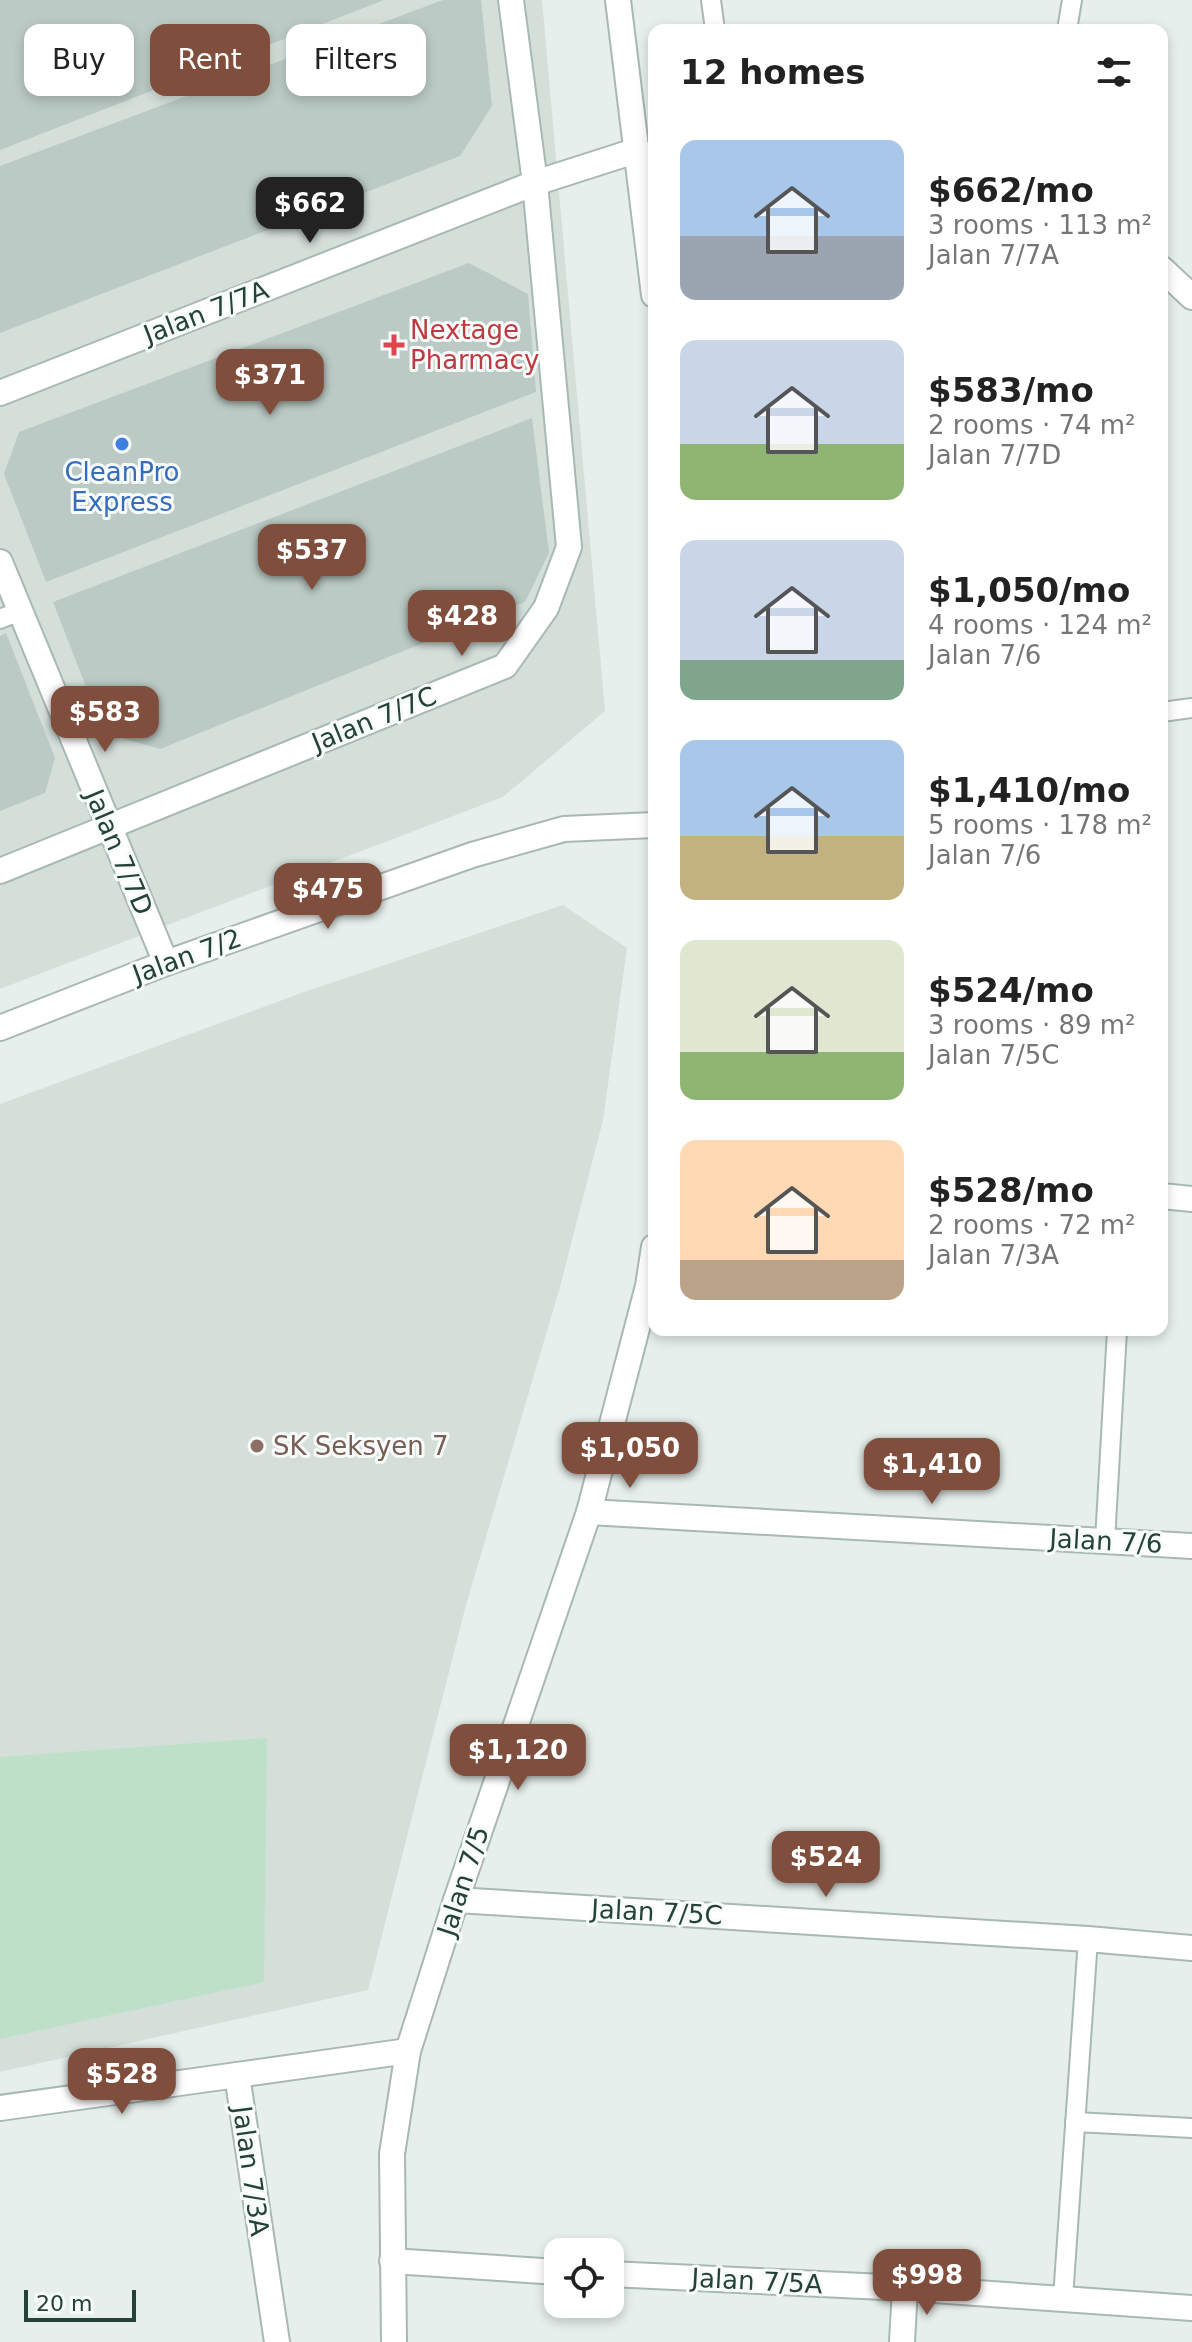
<!DOCTYPE html>
<meta charset="utf-8">
<style>
body{margin:0;font-family:"DejaVu Sans",sans-serif;background:#f6f6f6;color:#222;height:100vh;display:flex;flex-direction:column;font-size:30px;white-space:nowrap}
*{box-sizing:border-box;margin:0}
p{font-size:26px;color:#767676}
.icon{flex:none;width:44px;height:44px;fill:none;stroke:currentColor;stroke-width:2;stroke-linecap:round;stroke-linejoin:round}
.map{position:relative;flex:1;overflow:hidden}
.sheet{position:absolute;left:648px;top:24px;width:520px;height:1312px;display:flex;flex-direction:column;background:#fff;border-radius:16px;box-shadow:0 4px 12px #0003}
.sheet>*{flex:none}
.top-card{position:absolute;left:24px;top:24px;width:504px;height:72px;display:flex;gap:16px}
.controls{position:absolute;left:544px;top:2238px;display:grid;gap:16px}
.controls a{display:grid;place-items:center;width:80px;height:80px;border-radius:16px;background:#fff;box-shadow:0 4px 12px #0003;font-size:40px}
.scale{position:absolute;left:24px;bottom:20px;width:112px;box-sizing:border-box;padding-left:8px;border:4px solid #24423a;border-top:0;font-size:22px;line-height:28px;white-space:nowrap;color:#24423a;-webkit-text-stroke:6px #f7fbf9;paint-order:stroke}
.price{position:absolute;translate:-50% -68px;padding:0 18px;border-radius:16px;background:#804e3d;color:#fff;font-size:26px;line-height:52px;filter:drop-shadow(0 2px 4px #0008)}
.price::after{content:'';position:absolute;left:50%;top:48px;width:24px;height:18px;margin-left:-12px;background:inherit;clip-path:polygon(0 0,100% 0,50% 100%)}
.price.on{background:#222;color:#fff}
ul{padding:0;list-style:none}
li{display:flex;align-items:center;gap:24px;height:200px;padding:0 32px}
li span{display:grid;place-items:center;flex:none;width:224px;height:160px;border-radius:16px;color:#555}
li>.icon{margin-inline-start:auto}
span .icon{width:96px;height:96px;fill:#fffc;stroke-width:1}
li b{font-size:34px}
h2{display:flex;justify-content:space-between;align-items:center;height:96px;padding:0 32px;font-size:34px}
.pill{padding:0 28px;border-radius:16px;background:#fff;box-shadow:0 4px 12px #0003;font-size:28px;line-height:72px}
.pill.on{background:#804e3d;color:#fff}
.map>svg:first-child{display:block}
.built{fill:#d4dfda}
.green{fill:#bfe0c8}
.building{fill:#bbcac4}
.lines{fill:none;stroke-linecap:round;stroke-linejoin:round}
.service-casing{stroke:#a8b8b2;stroke-width:22}
.minor-casing{stroke:#a8b8b2;stroke-width:28}
.tertiary-casing{stroke:#a8b8b2;stroke-width:28}
.service{stroke:#fff;stroke-width:18}
.minor{stroke:#fff;stroke-width:24}
.tertiary{stroke:#fff;stroke-width:24}
.health-dot{fill:#e0444e;stroke:#f7fbf9;stroke-width:3}
.shop-dot{fill:#3f7fe0;stroke:#f7fbf9;stroke-width:3}
.education-dot{fill:#8d6e63;stroke:#f7fbf9;stroke-width:3}
.labels{text-anchor:middle;stroke-width:6;stroke-linejoin:round;paint-order:stroke}
.street-label{font-size:26px;fill:#24423a;stroke:#f7fbf9}
.health-label{font-size:26px;fill:#be3a42;stroke:#f7fbf9;text-anchor:start}
.shop-label{font-size:26px;fill:#366cbe;stroke:#f7fbf9}
.education-label{font-size:26px;fill:#785e54;stroke:#f7fbf9;text-anchor:start}
</style>
<div class="map">
<svg width="1192" height="2342" viewBox="0 0 1192 2342">
<rect width="100%" height="100%" fill="#e6efeb"/>
<g class="built">
<path d="M 0,0 L 542,0 L 605,711 L 503,797 L 0,989 Z"/>
<path d="M 563,905 L 627,948 L 603,1120 L 560,1287 L 466,1605 L 368,1990 L 0,2072 L 0,1104 L 304,992 Z"/>
</g>
<path class="green" d="M 267,1738 L 264,1982 L 0,2039 L 0,1757 Z"/>
<g class="building">
<path d="M 0,0 L 384,0 L 0,150 Z"/>
<path d="M 443,0 L 481,0 L 492,106 L 460,156 L 0,333 L 0,166 Z"/>
<path d="M 469,263 L 528,294 L 536,392 L 46,582 L 4,474 L 19,432 Z"/>
<path d="M 532,418 L 549,553 L 525,602 L 160,749 L 104,733 L 53,602 Z"/>
<path d="M 6,633 L 55,758 L 45,793 L 0,811 L 0,636 Z"/>
</g>
<g class="lines">
<g class="service-casing">
<g id="service">
<path d="M 711,0 L 715,30"/>
<path d="M 1067,30 L 1072,0"/>
<path d="M 0,619 L 20,611"/>
<path d="M 1162,712 L 1192,708"/>
<path d="M 1105,1541 L 1117,1330"/>
<path d="M 1075,2122 L 1192,2128"/>
<path d="M 1063,2298 L 1088,1939"/>
</g>
</g>
<g class="minor-casing">
<g id="minor">
<path d="M 1162,269 L 1192,297"/>
<path d="M 0,393 L 535,183 L 638,150"/>
<path d="M 0,562 L 166,963"/>
<path d="M 0,871 L 505,666 L 546,608 L 569,547 L 535,183 L 511,0"/>
<path d="M 1162,1196 L 1192,1199"/>
<path d="M 589,1512 L 1192,1546"/>
<path d="M 456,1900 L 1088,1939 L 1192,1948"/>
<path d="M 0,2108 L 237,2075"/>
<path d="M 392,2261 L 558,2272"/>
<path d="M 610,2274 L 905,2288 L 1192,2308"/>
<path d="M 277,2342 L 237,2075 L 408,2051"/>
<path d="M 902,2342 L 905,2288"/>
</g>
</g>
<g class="tertiary-casing">
<g id="tertiary">
<path d="M 618,0 L 654,295"/>
<path d="M 0,1028 L 166,963 L 472,855 L 564,829 L 654,825"/>
<path d="M 394,2342 L 392,2154 L 408,2051 L 456,1900 L 589,1512 L 648,1286 L 654,1247"/>
</g>
</g>
<use href="#service" class="service"/>
<use href="#minor" class="minor"/>
<use href="#tertiary" class="tertiary"/>
</g>
<path class="health-dot" d="M390 333h8v8h8v8h-8v8h-8v-8h-8v-8h8z"/>
<circle class="shop-dot" cx="122" cy="444" r="8"/>
<circle class="education-dot" cx="257" cy="1446" r="8"/>
<g class="labels">
<g class="street-label">
<text transform="translate(206 312) rotate(-21)" y="9">Jalan 7/7A</text>
<text transform="translate(374 719) rotate(-22)" y="9">Jalan 7/7C</text>
<text transform="translate(119 852) rotate(67)" y="9">Jalan 7/7D</text>
<text transform="translate(187 956) rotate(-20)" y="9">Jalan 7/2</text>
<text transform="translate(1106 1541) rotate(3)" y="9">Jalan 7/6</text>
<text transform="translate(463 1881) rotate(-72)" y="9">Jalan 7/5</text>
<text transform="translate(657 1912) rotate(3)" y="9">Jalan 7/5C</text>
<text transform="translate(251 2171) rotate(82)" y="9">Jalan 7/3A</text>
<text transform="translate(757 2281) rotate(3)" y="9">Jalan 7/5A</text>
</g>
<g class="health-label">
<text x="410" y="339">Nextage<tspan x="410" dy="30">Pharmacy</tspan></text>
</g>
<g class="shop-label">
<text x="122" y="481">CleanPro<tspan x="122" dy="30">Express</tspan></text>
</g>
<g class="education-label">
<text x="273" y="1455">SK Seksyen 7</text>
</g>
</g>
</svg>
<div class="controls">
<a><svg class="icon" aria-label="locate" viewBox="0 0 24 24"><circle cx="12" cy="12" r="6"/><path d="M12 2v4M12 18v4M2 12h4M18 12h4"/></svg></a>
</div>
<div class="scale">20 m</div>
<b class="price on" style="left:310px;top:245px">$662</b>
<b class="price" style="left:270px;top:417px">$371</b>
<b class="price" style="left:312px;top:592px">$537</b>
<b class="price" style="left:462px;top:658px">$428</b>
<b class="price" style="left:105px;top:754px">$583</b>
<b class="price" style="left:328px;top:931px">$475</b>
<b class="price" style="left:630px;top:1490px">$1,050</b>
<b class="price" style="left:932px;top:1506px">$1,410</b>
<b class="price" style="left:518px;top:1792px">$1,120</b>
<b class="price" style="left:826px;top:1899px">$524</b>
<b class="price" style="left:122px;top:2116px">$528</b>
<b class="price" style="left:927px;top:2317px">$998</b>
<div class="top-card">
<a class="pill">Buy</a>
<a class="pill on">Rent</a>
<a class="pill">Filters</a>
</div>
<section class="sheet">
<h2>12 homes<svg class="icon" aria-label="filters" viewBox="0 0 24 24"><path d="M4 7h16M4 17h16"/><circle cx="9" cy="7" r="2"/><circle cx="15" cy="17" r="2"/></svg></h2>
<ul>
<li><span style="background:linear-gradient(#a9c7e8 60%,#9aa5b1 0)"><svg class="icon" aria-label="home" viewBox="0 0 24 24"><path d="M3 11l9-7 9 7M6 9v11h12V9"/></svg></span><div><b>$662/mo</b><p>3 rooms · 113 m²</p><p>Jalan 7/7A</p></div></li>
<li><span style="background:linear-gradient(#c9d6e8 65%,#8fb573 0)"><svg class="icon" aria-label="home" viewBox="0 0 24 24"><path d="M3 11l9-7 9 7M6 9v11h12V9"/></svg></span><div><b>$583/mo</b><p>2 rooms · 74 m²</p><p>Jalan 7/7D</p></div></li>
<li><span style="background:linear-gradient(#c9d6e8 75%,#7fa58c 0)"><svg class="icon" aria-label="home" viewBox="0 0 24 24"><path d="M3 11l9-7 9 7M6 9v11h12V9"/></svg></span><div><b>$1,050/mo</b><p>4 rooms · 124 m²</p><p>Jalan 7/6</p></div></li>
<li><span style="background:linear-gradient(#a9c7e8 60%,#c2b280 0)"><svg class="icon" aria-label="home" viewBox="0 0 24 24"><path d="M3 11l9-7 9 7M6 9v11h12V9"/></svg></span><div><b>$1,410/mo</b><p>5 rooms · 178 m²</p><p>Jalan 7/6</p></div></li>
<li><span style="background:linear-gradient(#dfe7d0 70%,#8fb573 0)"><svg class="icon" aria-label="home" viewBox="0 0 24 24"><path d="M3 11l9-7 9 7M6 9v11h12V9"/></svg></span><div><b>$524/mo</b><p>3 rooms · 89 m²</p><p>Jalan 7/5C</p></div></li>
<li><span style="background:linear-gradient(#ffd9b3 75%,#b9a48a 0)"><svg class="icon" aria-label="home" viewBox="0 0 24 24"><path d="M3 11l9-7 9 7M6 9v11h12V9"/></svg></span><div><b>$528/mo</b><p>2 rooms · 72 m²</p><p>Jalan 7/3A</p></div></li>
</ul>
</section>
</div>
